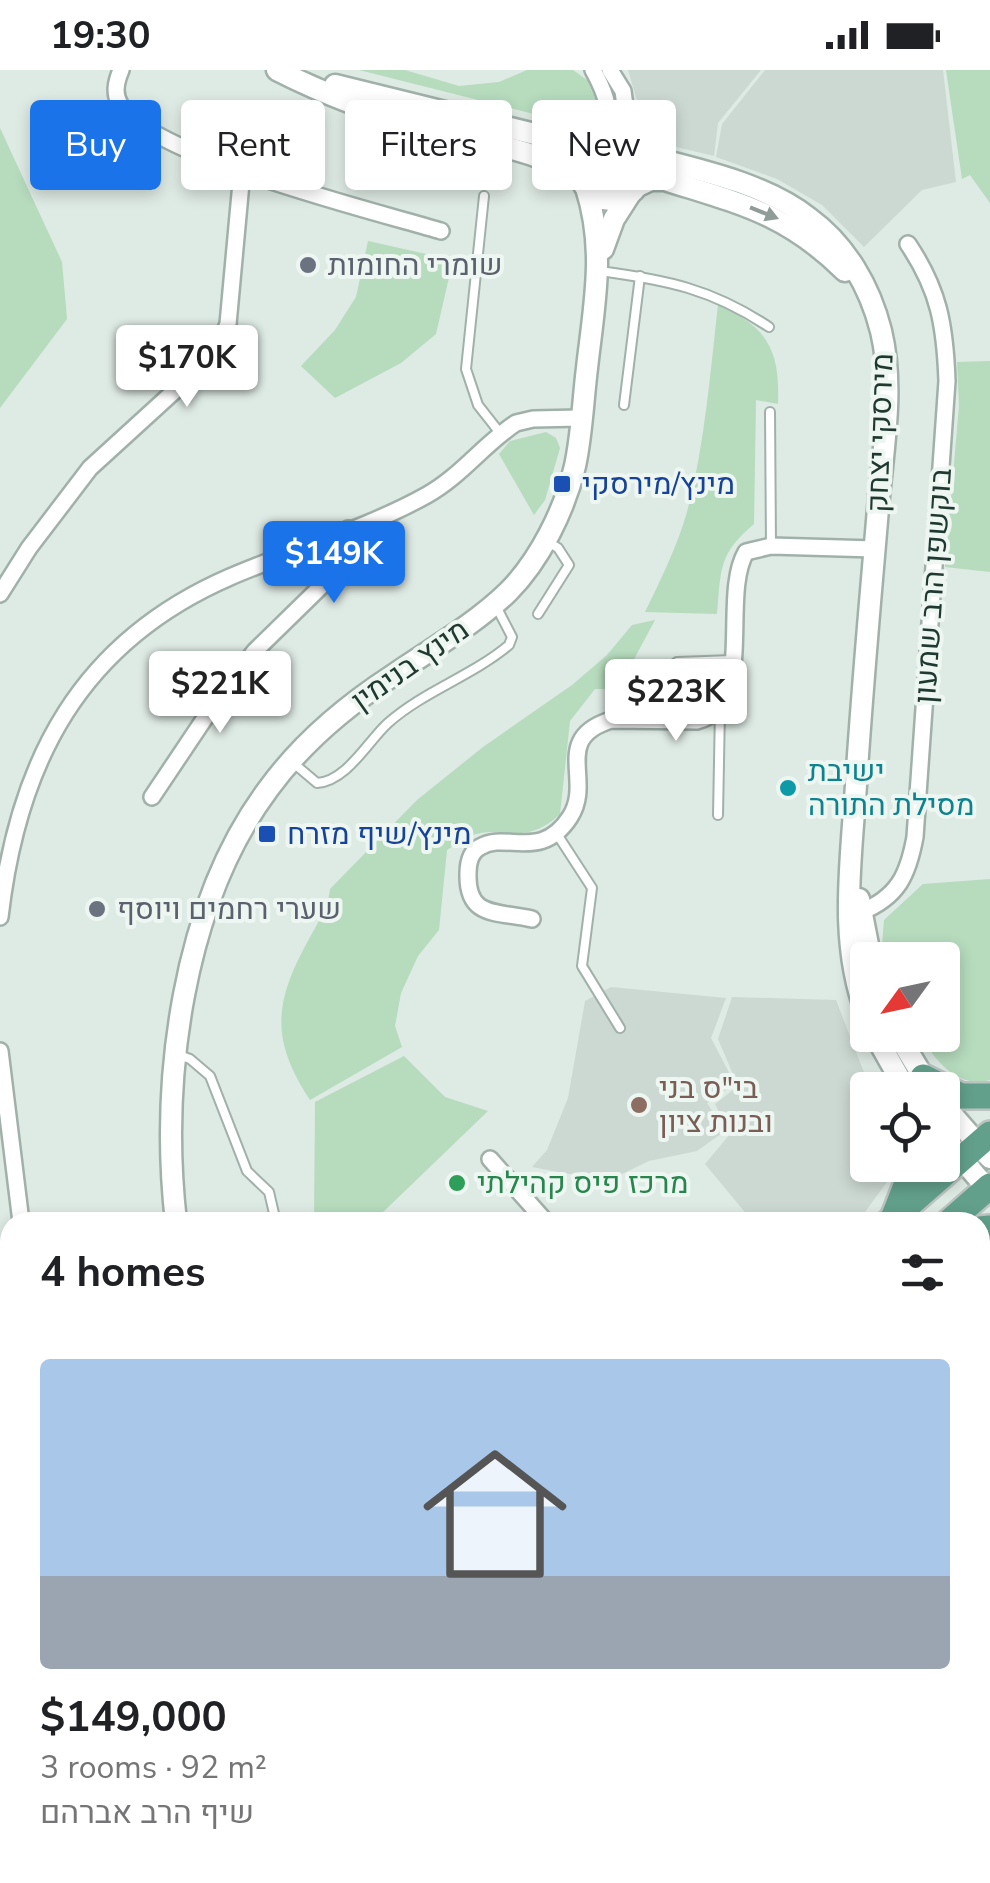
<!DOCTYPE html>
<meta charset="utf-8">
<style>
body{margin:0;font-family:"Nunito Sans",Heebo,sans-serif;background:#f6f6f6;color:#202124;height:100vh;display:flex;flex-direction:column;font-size:38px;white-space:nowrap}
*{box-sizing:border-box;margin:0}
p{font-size:32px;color:#757577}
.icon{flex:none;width:55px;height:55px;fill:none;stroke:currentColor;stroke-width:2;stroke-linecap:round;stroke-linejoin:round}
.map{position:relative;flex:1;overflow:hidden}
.panel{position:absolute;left:0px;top:1142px;width:990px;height:672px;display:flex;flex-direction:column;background:#fff;border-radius:30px 30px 0 0;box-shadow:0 5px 15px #0003}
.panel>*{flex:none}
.top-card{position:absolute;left:30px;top:30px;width:930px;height:90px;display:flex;gap:20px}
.needle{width:65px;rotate:237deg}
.tools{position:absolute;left:850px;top:872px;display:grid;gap:20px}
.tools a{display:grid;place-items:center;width:110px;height:110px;border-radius:10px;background:#fff;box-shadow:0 5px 15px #0003;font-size:50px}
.price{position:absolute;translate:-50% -85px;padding:0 22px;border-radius:10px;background:#fff;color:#222;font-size:32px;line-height:65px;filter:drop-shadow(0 2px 5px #0008)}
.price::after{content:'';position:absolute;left:50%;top:60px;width:30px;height:22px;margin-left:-15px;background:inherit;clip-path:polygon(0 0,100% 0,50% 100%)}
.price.active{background:#1a73e8;color:#fff}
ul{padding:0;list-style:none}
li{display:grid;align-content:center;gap:20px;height:530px;padding:0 40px}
li span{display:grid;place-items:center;height:310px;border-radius:10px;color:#555}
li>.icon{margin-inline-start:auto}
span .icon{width:180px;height:180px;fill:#fffc;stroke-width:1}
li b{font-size:42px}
h2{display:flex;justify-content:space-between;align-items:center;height:120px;padding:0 40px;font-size:42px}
.pill{padding:0 35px;border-radius:10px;background:#fff;box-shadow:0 5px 15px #0003;font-size:35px;line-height:90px}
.pill.active{background:#1a73e8;color:#fff}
.status{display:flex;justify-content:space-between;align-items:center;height:70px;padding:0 50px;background:#fff;direction:ltr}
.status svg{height:28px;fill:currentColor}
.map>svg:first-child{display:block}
.built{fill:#ccd9d2}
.green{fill:#b6dbbd}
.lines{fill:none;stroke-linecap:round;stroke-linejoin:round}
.service-casing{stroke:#a1b1aa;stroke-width:12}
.minor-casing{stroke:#a1b1aa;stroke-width:20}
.tertiary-casing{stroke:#a1b1aa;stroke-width:25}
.primary-casing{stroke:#bcc4c1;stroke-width:30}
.service{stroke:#fff;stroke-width:8}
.minor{stroke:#fff;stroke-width:15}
.tertiary{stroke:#fff;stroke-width:20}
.primary{stroke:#62a08b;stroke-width:25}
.oneway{fill:#8f9c98}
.worship-dot{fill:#6b7280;stroke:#eef6f2;stroke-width:4}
.transit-dot{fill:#1a4fb4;stroke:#eef6f2;stroke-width:4}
.culture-dot{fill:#0f9aa8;stroke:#eef6f2;stroke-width:4}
.education-dot{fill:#8d6e63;stroke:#eef6f2;stroke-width:4}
.leisure-dot{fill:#2e9e5b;stroke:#eef6f2;stroke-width:4}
.labels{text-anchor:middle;stroke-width:8;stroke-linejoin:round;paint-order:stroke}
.worship-label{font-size:30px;fill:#5b616d;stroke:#eef6f2;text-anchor:start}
.street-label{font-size:30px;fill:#1f3930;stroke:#eef6f2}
.transit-label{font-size:30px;fill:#164399;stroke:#eef6f2;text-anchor:start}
.culture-label{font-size:30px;fill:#0d838f;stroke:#eef6f2;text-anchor:start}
.education-label{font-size:30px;fill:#785e54;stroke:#eef6f2;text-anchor:start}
.leisure-label{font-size:30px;fill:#27864d;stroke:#eef6f2;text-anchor:start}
</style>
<div class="status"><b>19:30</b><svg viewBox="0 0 49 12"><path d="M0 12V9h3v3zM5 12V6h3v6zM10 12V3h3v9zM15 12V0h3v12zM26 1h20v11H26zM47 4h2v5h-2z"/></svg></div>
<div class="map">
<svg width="990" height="1813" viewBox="0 0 990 1813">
<rect width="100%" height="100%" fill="#deeae4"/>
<g class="built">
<path d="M 628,0 L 761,0 L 718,53 L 714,86 L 655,72 L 647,65 Z"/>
<path d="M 765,0 L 943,0 L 956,112 L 922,120 L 864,177 L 822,135 L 777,109 L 716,87 L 722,54 Z"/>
<path d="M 611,917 L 726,928 L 711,968 L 735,1014 L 707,1033 L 725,1061 L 697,1081 L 649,1091 L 593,1118 L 591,1108 L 532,1097 L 547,1080 L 568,1028 L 585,931 Z"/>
<path d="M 732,927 L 836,930 L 863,1000 L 877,1020 L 868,1020 L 868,1095 L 894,1095 L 887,1112 L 862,1146 L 853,1152 L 753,1152 L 705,1094 L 730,1064 L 715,1034 L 738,1016 L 718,969 Z"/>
</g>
<g class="green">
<path d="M 359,0 L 405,0 L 459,16 L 499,12 L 527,0 L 573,0 L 587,10 L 596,30 L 585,48 L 570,53 Z"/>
<path d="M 946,0 L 990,0 L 990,133 L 970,105 L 962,109 Z"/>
<path d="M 0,58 L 62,192 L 67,249 L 0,338 Z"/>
<path d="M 368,171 L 453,190 L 436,264 L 401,293 L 335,328 L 301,296 L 335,260 L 356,227 Z"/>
<path d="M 718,235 C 768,257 780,280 778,334 L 756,330 L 754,454 C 718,484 721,500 717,544 L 645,542 C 661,509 677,477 687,442 C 705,374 710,304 718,235 Z"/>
<path d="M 990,291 L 990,502 L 945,497 L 959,336 L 957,292 Z"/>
<path d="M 546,362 L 556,368 L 560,378 L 545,430 L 534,445 L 499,384 L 510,371 Z"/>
<path d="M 655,550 L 632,593 L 631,619 L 595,619 L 570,651 L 560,744 C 523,779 501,752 468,767 C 461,770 454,776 447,780 L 439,860 L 418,886 L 401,923 L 395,956 L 402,977 L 310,1030 C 270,969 274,932 309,869 C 318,852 328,838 330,819 L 417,730 L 483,677 L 572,615 L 607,585 L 632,555 Z"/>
<path d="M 990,809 L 990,1010 C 956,1019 936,990 919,965 L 942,965 L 942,890 L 886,890 L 882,875 L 884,850 L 923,814 Z"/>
<path d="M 404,986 L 445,1027 L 488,1041 L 381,1144 L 388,1152 L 314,1152 L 315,1032 Z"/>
<path d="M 990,1184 L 990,1762 L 980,1778 L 980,1187 Z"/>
<path d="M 10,1251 L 10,1325 L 0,1335 L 0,1254 Z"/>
<path d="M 10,1490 L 10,1580 L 0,1590 L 0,1497 Z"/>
<path d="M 308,1805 L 963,1805 L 957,1813 L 312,1813 Z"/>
</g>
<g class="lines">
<g class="service-casing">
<g id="service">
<path d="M 484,126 L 466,299 L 478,335 L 500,363"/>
<path d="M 600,201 C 667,210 712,219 769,257"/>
<path d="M 624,335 L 640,206"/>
<path d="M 770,342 L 771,476"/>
<path d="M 538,544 L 569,495 L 558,478 L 548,472"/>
<path d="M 668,651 L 672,596 L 677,592 L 733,590"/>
<path d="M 291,691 L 317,713 C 347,711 368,671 388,653 C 424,621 472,606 509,575 L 512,567 L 497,538"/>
<path d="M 718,745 L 720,639"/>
<path d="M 555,761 L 592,818 L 582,896 L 620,958"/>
<path d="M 176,984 L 190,989 L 210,1006 L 247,1101 L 269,1122 L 276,1152"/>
<path d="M 83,1805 L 84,1813"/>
</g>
</g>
<g class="minor-casing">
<g id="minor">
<path d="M 121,0 C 116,12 113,24 121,36 C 154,87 377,142 441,161"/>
<path d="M 593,0 C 607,26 614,42 597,69"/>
<path d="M 610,0 L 623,21 L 630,73"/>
<path d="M 0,524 L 29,478 L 90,398 L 215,284 L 228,254 L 242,102"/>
<path d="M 152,727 L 221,624 L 255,581 L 343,495 L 348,459"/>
<path d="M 861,842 C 898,827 908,805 915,767 L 947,311 C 945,255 939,220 908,174"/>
<path d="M 0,847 C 18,691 80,572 230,507 C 295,479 366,459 427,425 C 461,406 484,374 516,353 L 533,349 L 581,348"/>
<path d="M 532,849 C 496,841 467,848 468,804 C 468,794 470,782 480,777 C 506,761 541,792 570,747 C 594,710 551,669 611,650 L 697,651 C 757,636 720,526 746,482 L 771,476 L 875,479"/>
<path d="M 0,981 L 21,1152"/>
<path d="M 490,1089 L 546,1152"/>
<path d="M 0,1484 L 10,1478"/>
<path d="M 0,1606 L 10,1596"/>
</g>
</g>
<g class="tertiary-casing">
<g id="tertiary">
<path d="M 277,0 C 328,26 380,45 435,60 C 484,74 539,79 581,109"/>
<path d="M 335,15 L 551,68 L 590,73"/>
<circle cx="611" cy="98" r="32"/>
<path d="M 637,79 L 654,88 C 705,101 767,115 809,148 C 846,175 870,217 881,261 C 894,315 884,373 879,427 C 871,523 862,619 856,715 C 851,792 838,875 868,948"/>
<path d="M 638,116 L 651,110 L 665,110 C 741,134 786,143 845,201"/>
<path d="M 603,179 L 614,149 L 630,124"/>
<path d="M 859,829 L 871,890"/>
<path d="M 875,965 L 906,1020"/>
<path d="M 898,965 L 930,1018"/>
<path d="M 942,1033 L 990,1088"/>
<path d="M 942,1066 L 990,1122"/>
<path d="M 176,1152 C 160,1011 182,834 269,718 C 302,673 346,636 392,606 C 431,579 474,555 508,522 C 540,490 565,439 575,396 C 582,364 583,330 587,298 C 594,235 606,180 586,118"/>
<path d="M 138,1805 L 142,1813"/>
</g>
</g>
<g class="primary-casing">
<g id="primary">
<path d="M 923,1007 L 961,1026 L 990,1026"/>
<path d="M 905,1019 L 906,1020"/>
<path d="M 894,1146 L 914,1095"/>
<path d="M 889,1152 L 990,1064"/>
<path d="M 949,1152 L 990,1116"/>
<path d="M 980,1159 L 990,1158"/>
<path d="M 111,1805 L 112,1813"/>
<path d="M 182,1813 L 190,1805"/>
<path d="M 222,1813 L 226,1805"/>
</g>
</g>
<use href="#service" class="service"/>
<use href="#minor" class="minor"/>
<use href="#tertiary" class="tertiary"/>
<use href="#primary" class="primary"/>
</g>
<defs><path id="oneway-solid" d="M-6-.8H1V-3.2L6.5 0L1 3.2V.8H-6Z" transform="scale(2.5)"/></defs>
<use class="oneway" href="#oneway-solid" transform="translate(764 143) rotate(22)"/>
<g class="worship-dot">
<circle cx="308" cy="195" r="10"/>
<circle cx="97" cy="839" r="10"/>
</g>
<g class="transit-dot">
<rect x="552" y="404" width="20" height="20" rx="5"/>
<rect x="257" y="754" width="20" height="20" rx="5"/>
</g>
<circle class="culture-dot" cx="788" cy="718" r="10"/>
<circle class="education-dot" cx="639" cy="1035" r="10"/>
<circle class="leisure-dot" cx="457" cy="1113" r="10"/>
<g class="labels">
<g class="worship-label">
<text x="328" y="205">שומרי החומות</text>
<text x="117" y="849">שערי רחמים ויוסף</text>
</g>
<g class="street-label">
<text transform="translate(880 363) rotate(-88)" y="10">מירסקי יצחק</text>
<text transform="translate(933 516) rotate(-86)" y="10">בוקשפן הרב שמעון</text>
<text transform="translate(410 595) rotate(-35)" y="10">מינץ בנימין</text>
</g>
<g class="transit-label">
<text x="582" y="424">מינץ/מירסקי</text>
<text x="287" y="774">מינץ/שיף מזרח</text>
</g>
<g class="culture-label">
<text x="808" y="711">ישיבת<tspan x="808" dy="34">מסילת התורה</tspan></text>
</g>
<g class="education-label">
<text x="659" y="1028">בי"ס בני<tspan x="659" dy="34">ובנות ציון</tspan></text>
</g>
<g class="leisure-label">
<text x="477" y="1123">מרכז פיס קהילתי</text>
</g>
</g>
</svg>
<div class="tools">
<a><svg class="needle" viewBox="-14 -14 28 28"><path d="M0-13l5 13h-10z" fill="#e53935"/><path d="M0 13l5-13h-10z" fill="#757577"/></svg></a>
<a><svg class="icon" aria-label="locate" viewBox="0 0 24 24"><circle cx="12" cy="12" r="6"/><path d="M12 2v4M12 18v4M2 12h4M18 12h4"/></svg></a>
</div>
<b class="price" style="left:187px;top:340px">$170K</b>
<b class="price active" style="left:334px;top:536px">$149K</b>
<b class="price" style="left:220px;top:666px">$221K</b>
<b class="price" style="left:676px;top:674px">$223K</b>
<div class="top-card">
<a class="pill active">Buy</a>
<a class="pill">Rent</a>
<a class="pill">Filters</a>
<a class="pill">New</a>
</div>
<section class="panel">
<h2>4 homes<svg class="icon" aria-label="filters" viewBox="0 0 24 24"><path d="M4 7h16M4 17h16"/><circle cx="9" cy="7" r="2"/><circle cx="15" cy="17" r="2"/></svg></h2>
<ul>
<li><span style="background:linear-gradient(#a9c7e8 70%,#9aa5b1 0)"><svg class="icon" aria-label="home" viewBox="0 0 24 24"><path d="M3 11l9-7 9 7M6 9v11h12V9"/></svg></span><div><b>$149,000</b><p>3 rooms · 92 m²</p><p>שיף הרב אברהם</p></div></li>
</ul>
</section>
</div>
